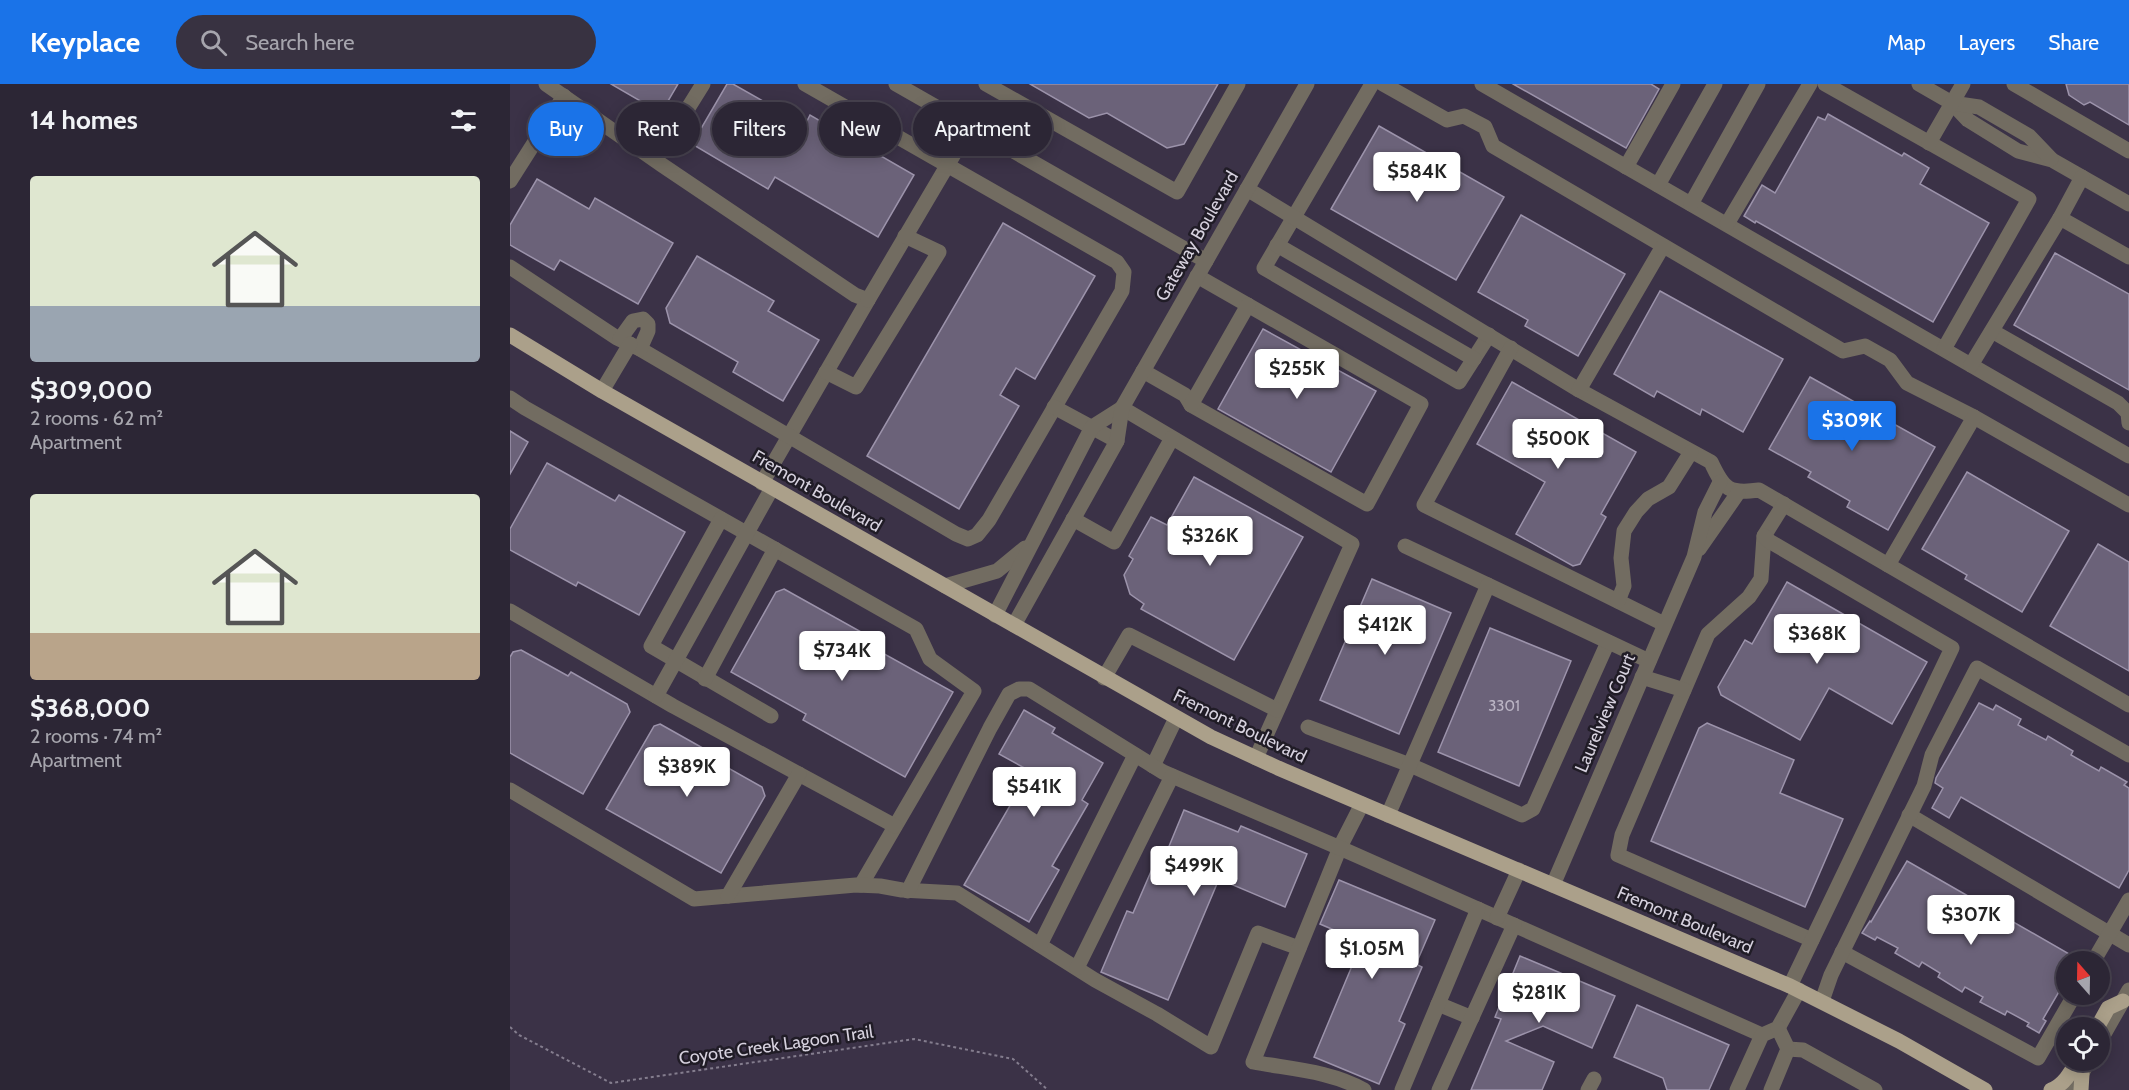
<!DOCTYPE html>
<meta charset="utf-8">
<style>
body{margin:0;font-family:Cabin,sans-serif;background:#383241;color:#f1f3f6;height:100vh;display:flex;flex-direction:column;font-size:22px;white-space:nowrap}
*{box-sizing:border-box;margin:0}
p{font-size:20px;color:#a6a5ad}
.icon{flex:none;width:33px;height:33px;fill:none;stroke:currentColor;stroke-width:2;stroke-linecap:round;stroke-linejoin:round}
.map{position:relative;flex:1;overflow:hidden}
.drawer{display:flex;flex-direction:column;background:#2c2635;width:510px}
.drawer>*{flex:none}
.hud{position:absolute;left:18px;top:18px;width:570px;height:54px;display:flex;gap:12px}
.needle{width:39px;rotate:340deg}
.buttons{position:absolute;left:1546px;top:867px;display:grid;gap:12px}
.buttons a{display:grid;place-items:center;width:54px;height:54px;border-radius:50%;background:#2c2635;box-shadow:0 3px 15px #0003,0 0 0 2px #484350;font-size:30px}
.price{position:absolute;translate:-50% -51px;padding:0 14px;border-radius:6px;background:#fff;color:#222;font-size:20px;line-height:39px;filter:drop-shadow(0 2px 3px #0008)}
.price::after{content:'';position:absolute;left:50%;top:36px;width:18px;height:14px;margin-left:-9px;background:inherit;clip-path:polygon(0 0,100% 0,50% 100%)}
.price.active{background:#1a73e8;color:#fff}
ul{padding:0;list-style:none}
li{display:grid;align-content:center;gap:12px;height:318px;padding:0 30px}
li span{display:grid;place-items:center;height:186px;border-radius:6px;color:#555}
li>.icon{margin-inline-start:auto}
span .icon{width:108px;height:108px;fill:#fffc;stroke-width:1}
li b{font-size:26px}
h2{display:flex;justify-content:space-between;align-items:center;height:72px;padding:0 30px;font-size:26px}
.chip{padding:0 21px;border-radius:27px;background:#2c2635;box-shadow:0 3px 15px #0003,0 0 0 2px #484350;font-size:21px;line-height:54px}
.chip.active{background:#1a73e8;color:#fff}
header{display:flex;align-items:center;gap:36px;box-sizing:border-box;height:84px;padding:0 30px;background:#1a73e8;color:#fff}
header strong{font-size:28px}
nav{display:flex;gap:33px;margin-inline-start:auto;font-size:21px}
.search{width:420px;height:54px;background:#383241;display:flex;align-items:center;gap:15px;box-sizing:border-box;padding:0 21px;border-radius:33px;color:#a6a5ad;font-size:22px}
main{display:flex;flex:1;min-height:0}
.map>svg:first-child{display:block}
.building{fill:#6b6279;stroke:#9c93ab;stroke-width:1.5}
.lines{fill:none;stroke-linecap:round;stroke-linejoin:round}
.path{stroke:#847d8e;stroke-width:2;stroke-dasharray:3 3;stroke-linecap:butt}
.minor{stroke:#726c61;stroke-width:15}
.major{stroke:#aba08a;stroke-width:15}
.labels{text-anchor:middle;stroke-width:5;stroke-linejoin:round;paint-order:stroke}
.number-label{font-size:15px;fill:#bbb5c5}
.street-label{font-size:18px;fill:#d6d1de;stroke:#201c26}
</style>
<header>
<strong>Keyplace</strong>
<div class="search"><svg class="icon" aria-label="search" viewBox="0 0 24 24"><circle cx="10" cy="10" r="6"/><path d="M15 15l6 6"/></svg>Search here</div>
<nav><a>Map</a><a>Layers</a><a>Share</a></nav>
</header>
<main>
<section class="drawer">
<h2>14 homes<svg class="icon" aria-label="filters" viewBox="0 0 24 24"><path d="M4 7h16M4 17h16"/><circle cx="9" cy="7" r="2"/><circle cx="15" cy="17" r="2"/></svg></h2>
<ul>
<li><span style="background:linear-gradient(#dfe7d0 70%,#9aa5b1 0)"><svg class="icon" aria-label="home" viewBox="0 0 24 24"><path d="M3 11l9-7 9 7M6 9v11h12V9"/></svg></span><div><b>$309,000</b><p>2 rooms · 62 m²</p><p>Apartment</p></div></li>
<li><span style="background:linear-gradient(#dfe7d0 75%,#b9a48a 0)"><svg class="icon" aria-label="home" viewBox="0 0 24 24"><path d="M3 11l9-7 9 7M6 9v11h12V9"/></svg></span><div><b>$368,000</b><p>2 rooms · 74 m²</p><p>Apartment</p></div></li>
</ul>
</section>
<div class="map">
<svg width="1619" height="1006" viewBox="0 0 1619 1006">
<rect width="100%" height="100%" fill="#3b3247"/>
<g class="building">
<path d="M 101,0 L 168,0 L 151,29 Z"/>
<path d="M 217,0 L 223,0 L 295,41 L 300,31 L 404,91 L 368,153 L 265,93 L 258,105 L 182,60 Z"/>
<path d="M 520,0 L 708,0 L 674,60 L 657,64 L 597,29 L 579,34 Z"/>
<path d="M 1003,0 L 1141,0 L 1149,5 L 1116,64 Z"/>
<path d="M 1556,0 L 1619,0 L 1619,41 L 1580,18 L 1574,21 L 1559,11 Z"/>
<path d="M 1318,30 L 1392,72 L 1394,69 L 1419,84 L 1410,100 L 1479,139 L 1423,238 L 1246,137 L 1245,139 L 1234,132 L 1252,101 L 1265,109 L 1308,33 L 1315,36 Z"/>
<path d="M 869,42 L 994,113 L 946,196 L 821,125 Z"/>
<path d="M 27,95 L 79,125 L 85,114 L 163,159 L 128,220 L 50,176 L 44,186 L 0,161 L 0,141 Z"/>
<path d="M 1011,131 L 1115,190 L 1068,272 L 1015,242 L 1018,236 L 968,208 Z"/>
<path d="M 493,139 L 585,192 L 525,295 L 506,284 L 490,311 L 509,322 L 449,425 L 357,372 Z"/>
<path d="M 1545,169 L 1619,210 L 1619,306 L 1504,241 Z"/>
<path d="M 187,172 L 264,217 L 258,227 L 309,256 L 273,317 L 223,288 L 228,278 L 160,239 L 156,224 Z"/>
<path d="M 1150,207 L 1273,275 L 1233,348 L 1192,325 L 1190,331 L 1147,307 L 1144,313 L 1104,290 Z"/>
<path d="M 753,245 L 866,307 L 821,388 L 708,325 Z"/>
<path d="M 1300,293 L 1425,363 L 1378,446 L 1337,423 L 1340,417 L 1298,393 L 1301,388 L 1259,365 Z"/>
<path d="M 1002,298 L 1126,368 L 1091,430 L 1096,433 L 1070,480 L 1063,482 L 1006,450 L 1035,398 L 967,360 Z"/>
<path d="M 0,347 L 18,358 L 0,390 Z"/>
<path d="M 37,379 L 105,417 L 109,411 L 175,448 L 129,531 L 68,498 L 66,502 L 0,466 L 0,445 Z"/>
<path d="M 1457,388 L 1559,447 L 1512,528 L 1455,495 L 1457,491 L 1412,465 Z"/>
<path d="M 684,393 L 793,453 L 724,576 L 631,525 L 634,520 L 620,510 L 614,491 L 623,475 L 619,472 L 641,433 L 657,441 Z"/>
<path d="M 1588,460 L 1619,478 L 1619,587 L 1540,542 Z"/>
<path d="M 862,495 L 941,529 L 889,650 L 810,616 Z"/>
<path d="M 1277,498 L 1417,578 L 1382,640 L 1319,604 L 1290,656 L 1211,611 L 1208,603 L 1235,556 L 1242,560 Z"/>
<path d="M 274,505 L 353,549 L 349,556 L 443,608 L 395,693 L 293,636 L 296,630 L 221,588 L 266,508 Z"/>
<path d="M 980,544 L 1061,577 L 1009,702 L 928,668 Z"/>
<path d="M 11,566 L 58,592 L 61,588 L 117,620 L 120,628 L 73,710 L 0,669 L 0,573 L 3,568 Z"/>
<path d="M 1469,619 L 1483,626 L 1486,621 L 1511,635 L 1508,641 L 1536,656 L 1538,652 L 1563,667 L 1561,671 L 1589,687 L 1591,683 L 1617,698 L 1614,701 L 1619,704 L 1619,786 L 1609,804 L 1451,713 L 1439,734 L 1422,724 L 1433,704 L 1425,699 L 1426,694 Z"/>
<path d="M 514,626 L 545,644 L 542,649 L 593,679 L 572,716 L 578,720 L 542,782 L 549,786 L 519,838 L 454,801 L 520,687 L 489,670 Z"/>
<path d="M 1197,639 L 1284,676 L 1270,709 L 1333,735 L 1295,823 L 1141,757 L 1189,644 Z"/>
<path d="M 150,640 L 207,672 L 204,676 L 252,703 L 255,712 L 211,789 L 96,725 L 144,642 Z"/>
<path d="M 674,726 L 728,748 L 731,742 L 797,770 L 775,823 L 709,795 L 658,916 L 591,888 L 617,827 L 623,829 L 649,769 L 655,772 Z"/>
<path d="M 1397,777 L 1573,878 L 1557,878 L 1557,894 L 1533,935 L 1536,937 L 1529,949 L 1517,942 L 1519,939 L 1497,927 L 1495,931 L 1470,918 L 1473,913 L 1455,903 L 1452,908 L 1428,893 L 1430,889 L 1412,878 L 1409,883 L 1385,869 L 1388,864 L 1367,853 L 1365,856 L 1352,849 L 1360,837 L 1361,838 Z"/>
<path d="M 829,796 L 925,836 L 906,880 L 912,883 L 889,937 L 895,940 L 869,1000 L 804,973 L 852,858 L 810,840 Z"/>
<path d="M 1010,872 L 1105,912 L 1082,964 L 1033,942 L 996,957 L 1044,978 L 1032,1006 L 961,1006 L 991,935 L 985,933 Z"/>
<path d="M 1127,921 L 1219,961 L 1199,1006 L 1157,1006 L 1153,994 L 1104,973 Z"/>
</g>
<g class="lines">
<path class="path" d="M 0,943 L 9,951 L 101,999 L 404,955 L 503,975 L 538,1006"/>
<g class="minor">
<path d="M 36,0 L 152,81 L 345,211 L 358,216 L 252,399"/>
<path d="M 386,0 L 696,177"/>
<path d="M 476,0 L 667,108 L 728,0"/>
<path d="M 862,0 L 754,184 L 949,298 L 979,251"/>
<path d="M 873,0 L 937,36 L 954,32 L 975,43 L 983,62 L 1333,267 L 1355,262 L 1380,276 L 1397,299 L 1464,333 L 1619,421"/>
<path d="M 972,0 L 1619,372"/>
<path d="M 1315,0 L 1519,115 L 1434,265"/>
<path d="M 1409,0 L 1442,19 L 1458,36 L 1508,67 L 1542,76 L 1619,120"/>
<path d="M 1504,0 L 1619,67"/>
<path d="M 1442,19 L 1469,23 L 1519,52 L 1541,75"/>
<path d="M 170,37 L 193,0"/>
<path d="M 1419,59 L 1453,0"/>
<path d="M 1116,83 L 1163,0"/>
<path d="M 0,97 L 54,12"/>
<path d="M 1148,101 L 1205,0"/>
<path d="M 737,105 L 1069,306 L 1201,378 C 1214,406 1219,410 1249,406 L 1619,621"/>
<path d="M 1181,120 L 1248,0"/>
<path d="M 1550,134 L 1619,173"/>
<path d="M 1217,140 L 1300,0"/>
<path d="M 767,161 L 964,275"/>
<path d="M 0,183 L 107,254 L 130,265 L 446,450 L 458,455 L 467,451 L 479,436 L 612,207 L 614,188 L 607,178 L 295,0"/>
<path d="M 358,216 L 460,43"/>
<path d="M 1482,247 L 1608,319 L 1618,329 L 1619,339"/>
<path d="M 110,255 L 123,237 L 133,235 L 138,240 L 138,247 L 130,265"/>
<path d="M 1001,264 L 914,421 L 1154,540"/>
<path d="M 1461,281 L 1550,134 L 1572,93"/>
<path d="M 633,287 L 675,311 L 681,321 L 857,420 L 911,320 L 687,192"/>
<path d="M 316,288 L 346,303 L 429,168 L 395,152"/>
<path d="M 1069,306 L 1153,162"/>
<path d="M 92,307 L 120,260"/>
<path d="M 0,314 L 15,324 L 406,545 L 420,575 L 464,607 L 351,801"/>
<path d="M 681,321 L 738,221"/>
<path d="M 544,323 L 607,357"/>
<path d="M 612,324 L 842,460 L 746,674"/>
<path d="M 1274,420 L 1254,452 L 1251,495 L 1239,513 L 1198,550 L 1112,751 L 1108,771 L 1302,856"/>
<path d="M 211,435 L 141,562 L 261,632"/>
<path d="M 563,435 L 604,458 L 662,354"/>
<path d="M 1254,452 L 1259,457 L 1442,564 L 1280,902"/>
<path d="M 895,462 L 978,501"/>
<path d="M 1189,465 L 1228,409"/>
<path d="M 1378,481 L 1464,333"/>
<path d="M 435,502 L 487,487 L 515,464"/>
<path d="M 1108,517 L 1114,502 L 1111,474 L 1114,447 L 1126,428 L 1138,415 L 1159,403 L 1181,368"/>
<path d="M 0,527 L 163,622 L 385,742"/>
<path d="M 485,531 L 582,343 L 612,324"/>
<path d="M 504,541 L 607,357 L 612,324 L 797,0"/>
<path d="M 1132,593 L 1174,606"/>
<path d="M 594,594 L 619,551 L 767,626"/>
<path d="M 195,595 L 265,465"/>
<path d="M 146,612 L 262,404"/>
<path d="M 798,643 L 900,681 L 1012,731 L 1023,725 L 1098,558"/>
<path d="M 643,682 L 666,634"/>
<path d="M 0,706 L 184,815 L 346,801 L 370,802 L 392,806 L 447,809 L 585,896 L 647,930 L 701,963 L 748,849 L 789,864"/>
<path d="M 852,720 L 831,761 L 743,978 C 780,985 821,987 854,1006"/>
<path d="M 878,731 L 978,501 L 1139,577"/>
<path d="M 1399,731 L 1619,861"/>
<path d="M 1043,801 L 1184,473 L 1195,428 L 1210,398"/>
<path d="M 398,807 L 480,644 L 499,610 L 509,605 L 519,605 L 653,688 L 830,764 L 1252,951"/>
<path d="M 218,812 L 289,690"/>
<path d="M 987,834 L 1009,786"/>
<path d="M 530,861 L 625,671"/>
<path d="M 1332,868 L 1528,974 L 1565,910"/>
<path d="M 1583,878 L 1619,816"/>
<path d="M 567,884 L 662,692"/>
<path d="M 1312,917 L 1321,891 L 1414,702 L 1422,671 L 1467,584 L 1619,671"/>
<path d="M 928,920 L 962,934"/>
<path d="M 1590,957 L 1619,906"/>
<path d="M 1278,965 L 1293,966 L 1365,1006"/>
<path d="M 892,1006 L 968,825"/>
<path d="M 929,1006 L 1004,841"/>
<path d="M 1078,1006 L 1084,995"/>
<path d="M 1227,1006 L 1252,951 L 1268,944 L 1289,906"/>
<path d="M 1261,1006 L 1278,965 L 1268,944"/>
<path d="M 1563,1006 L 1579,976"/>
</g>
<g class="major">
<path d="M 0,251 L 92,307 L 701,653 L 768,684 L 1280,902 L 1389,957 L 1475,1006"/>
<path d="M 1587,944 L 1598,924 L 1613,917"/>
<path d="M 1541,1006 C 1554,1001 1561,988 1568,976"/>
<path d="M 1571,1006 L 1572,990"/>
</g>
</g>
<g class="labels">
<g class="number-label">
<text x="994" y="627">3301</text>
</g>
<g class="street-label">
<text transform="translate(687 152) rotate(-60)" y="6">Gateway Boulevard</text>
<text transform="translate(307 407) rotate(30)" y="6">Fremont Boulevard</text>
<text transform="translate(1095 629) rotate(-67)" y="6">Laurelview Court</text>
<text transform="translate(730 642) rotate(26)" y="6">Fremont Boulevard</text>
<text transform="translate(1175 836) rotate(23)" y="6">Fremont Boulevard</text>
<text transform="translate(266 961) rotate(-8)" y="6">Coyote Creek Lagoon Trail</text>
</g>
</g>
</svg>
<div class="buttons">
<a><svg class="needle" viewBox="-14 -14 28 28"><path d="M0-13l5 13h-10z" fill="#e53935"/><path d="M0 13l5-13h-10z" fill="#a6a5ad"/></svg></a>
<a><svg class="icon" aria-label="locate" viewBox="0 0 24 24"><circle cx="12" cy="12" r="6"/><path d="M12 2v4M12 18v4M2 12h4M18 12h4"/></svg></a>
</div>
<b class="price" style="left:907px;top:119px">$584K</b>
<b class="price" style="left:787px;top:316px">$255K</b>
<b class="price active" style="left:1342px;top:368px">$309K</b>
<b class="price" style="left:1048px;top:386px">$500K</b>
<b class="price" style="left:700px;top:483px">$326K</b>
<b class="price" style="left:875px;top:572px">$412K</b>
<b class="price" style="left:1307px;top:581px">$368K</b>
<b class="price" style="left:332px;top:598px">$734K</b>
<b class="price" style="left:177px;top:714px">$389K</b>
<b class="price" style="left:524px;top:734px">$541K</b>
<b class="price" style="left:684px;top:813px">$499K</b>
<b class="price" style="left:1461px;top:862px">$307K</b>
<b class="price" style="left:862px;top:896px">$1.05M</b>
<b class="price" style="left:1029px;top:940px">$281K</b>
<div class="hud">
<a class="chip active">Buy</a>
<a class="chip">Rent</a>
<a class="chip">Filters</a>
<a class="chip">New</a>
<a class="chip">Apartment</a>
</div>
</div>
</main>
